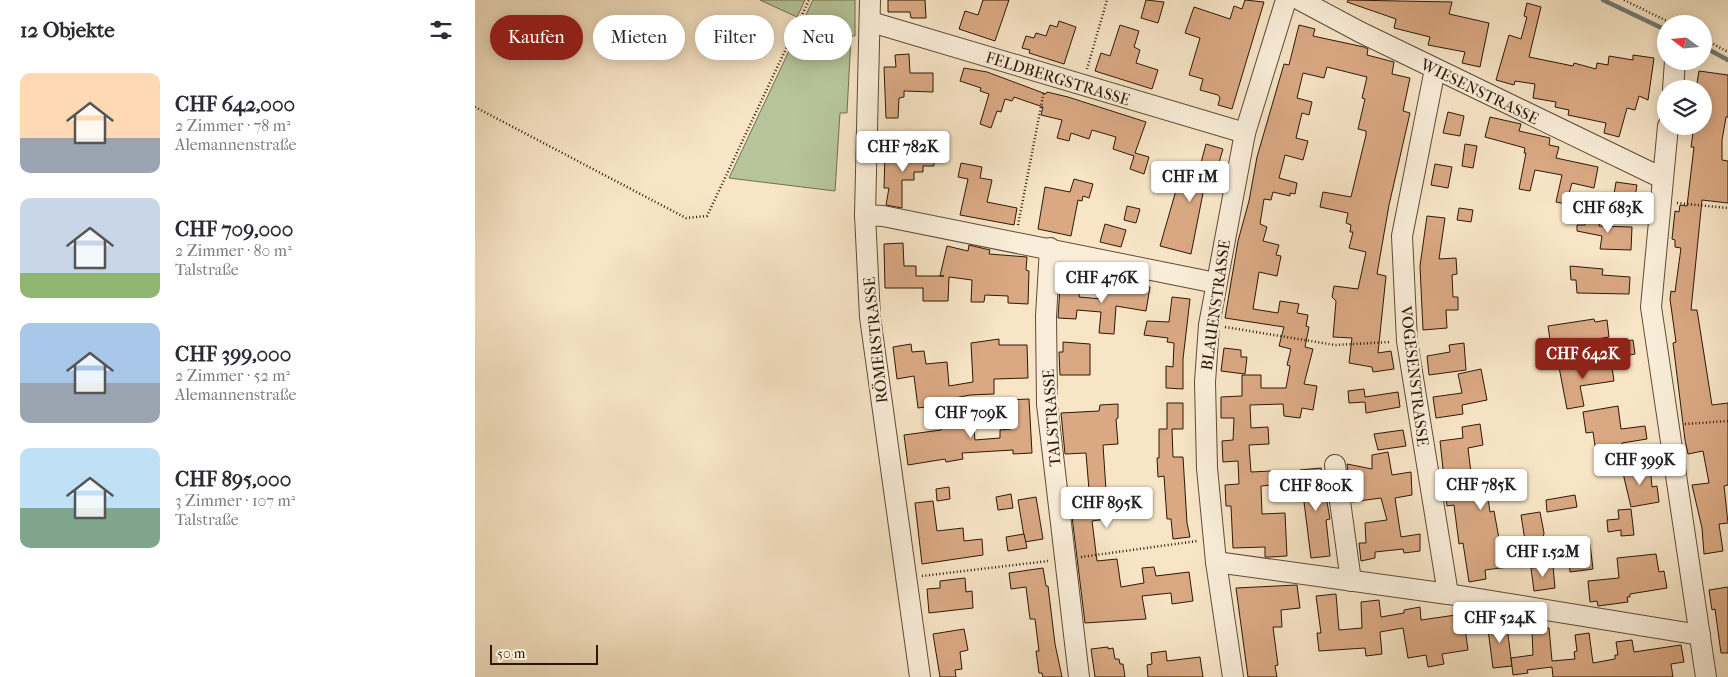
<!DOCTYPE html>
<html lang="de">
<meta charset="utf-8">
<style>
body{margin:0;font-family:"IM FELL French Canon",serif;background:#f2f2f3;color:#2b2b33;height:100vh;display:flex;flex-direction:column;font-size:19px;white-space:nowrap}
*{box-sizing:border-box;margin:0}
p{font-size:16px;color:#7c7c81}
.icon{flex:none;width:28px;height:28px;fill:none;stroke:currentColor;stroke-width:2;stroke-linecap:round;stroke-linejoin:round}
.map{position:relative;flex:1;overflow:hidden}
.side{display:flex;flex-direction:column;background:#fff;width:475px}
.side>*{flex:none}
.banner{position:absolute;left:15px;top:15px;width:475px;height:45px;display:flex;gap:10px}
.needle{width:32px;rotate:286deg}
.fabs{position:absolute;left:1182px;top:15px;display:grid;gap:10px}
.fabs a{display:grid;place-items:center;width:55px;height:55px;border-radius:50%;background:#fff;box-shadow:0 2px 12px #0003;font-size:25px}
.scale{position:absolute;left:15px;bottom:12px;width:108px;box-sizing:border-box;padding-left:5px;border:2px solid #2d1807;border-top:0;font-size:14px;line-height:18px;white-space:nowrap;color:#2d1807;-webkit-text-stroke:4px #faeeda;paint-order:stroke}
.price{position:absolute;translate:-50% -42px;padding:0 11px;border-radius:5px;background:#fff;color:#222;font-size:16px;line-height:32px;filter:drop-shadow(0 1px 2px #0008)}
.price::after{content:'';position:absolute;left:50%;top:30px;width:15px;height:11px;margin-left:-8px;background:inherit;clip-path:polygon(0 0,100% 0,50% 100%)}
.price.on{background:#8f2418;color:#fff}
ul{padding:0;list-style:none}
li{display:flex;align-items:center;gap:15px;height:125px;padding:0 20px}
li span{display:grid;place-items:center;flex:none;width:140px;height:100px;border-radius:10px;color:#555}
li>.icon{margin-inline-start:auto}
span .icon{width:60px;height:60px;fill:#fffc;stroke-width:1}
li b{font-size:21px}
h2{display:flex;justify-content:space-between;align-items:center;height:60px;padding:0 20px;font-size:21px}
.tag{padding:0 18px;border-radius:22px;background:#fff;box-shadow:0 2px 12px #0003;font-size:18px;line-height:45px}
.tag.on{background:#8f2418;color:#fff}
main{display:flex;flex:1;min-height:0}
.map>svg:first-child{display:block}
.green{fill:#b7c69a;stroke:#726f50}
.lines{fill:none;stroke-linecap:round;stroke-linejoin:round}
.stream{stroke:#737a76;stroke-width:4.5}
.building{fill:#daa984;stroke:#2d1807}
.minor-casing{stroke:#604b37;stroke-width:22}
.path{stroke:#2d1807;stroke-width:2.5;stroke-dasharray:1 2.5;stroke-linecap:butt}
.minor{stroke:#faeeda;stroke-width:20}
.labels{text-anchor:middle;stroke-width:4.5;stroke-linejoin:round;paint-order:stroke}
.street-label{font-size:16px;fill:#2d1807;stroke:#faeeda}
</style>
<main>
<section class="side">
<h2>12 Objekte<svg class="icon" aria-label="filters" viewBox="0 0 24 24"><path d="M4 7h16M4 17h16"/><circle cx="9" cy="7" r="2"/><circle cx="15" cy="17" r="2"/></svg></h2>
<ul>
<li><span style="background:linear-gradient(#ffd9b3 65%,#9aa5b1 0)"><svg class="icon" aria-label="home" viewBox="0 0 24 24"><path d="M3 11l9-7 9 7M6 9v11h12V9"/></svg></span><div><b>CHF 642,000</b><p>2 Zimmer · 78 m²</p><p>Alemannenstraße</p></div></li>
<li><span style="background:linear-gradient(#c9d6e8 75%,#8fb573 0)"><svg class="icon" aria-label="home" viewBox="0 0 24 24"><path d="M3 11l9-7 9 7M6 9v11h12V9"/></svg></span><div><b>CHF 709,000</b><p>2 Zimmer · 80 m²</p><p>Talstraße</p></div></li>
<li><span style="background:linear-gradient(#a9c7e8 60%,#9aa5b1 0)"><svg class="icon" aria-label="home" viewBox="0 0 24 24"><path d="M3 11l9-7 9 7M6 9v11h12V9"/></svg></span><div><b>CHF 399,000</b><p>2 Zimmer · 52 m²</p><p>Alemannenstraße</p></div></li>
<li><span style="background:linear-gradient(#bfe0f5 60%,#7fa58c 0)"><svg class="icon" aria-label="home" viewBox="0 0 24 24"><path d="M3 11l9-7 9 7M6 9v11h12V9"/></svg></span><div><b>CHF 895,000</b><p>3 Zimmer · 107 m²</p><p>Talstraße</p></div></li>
</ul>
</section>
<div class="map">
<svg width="1253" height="677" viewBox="0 0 1253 677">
<rect width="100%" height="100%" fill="#f7e5c6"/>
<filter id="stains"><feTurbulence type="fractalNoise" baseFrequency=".004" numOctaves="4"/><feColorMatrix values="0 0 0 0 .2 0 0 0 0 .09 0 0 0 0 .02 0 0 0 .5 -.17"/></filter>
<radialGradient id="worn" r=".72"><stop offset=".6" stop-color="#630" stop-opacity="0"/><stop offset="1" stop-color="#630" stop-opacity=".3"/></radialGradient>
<g class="green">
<path d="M 285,0 L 330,0 L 322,17 Z"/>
<path d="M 338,0 L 380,0 L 380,36 L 376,36 L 372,113 L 365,113 L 360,191 L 254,178 Z"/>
</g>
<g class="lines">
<g class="stream">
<path d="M 1128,0 L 1191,30"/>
<path d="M 1229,47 L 1253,60"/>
</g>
</g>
<g class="building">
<path d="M 413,0 L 450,0 L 451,18 L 436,18 L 435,12 L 413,12 Z"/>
<path d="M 508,0 L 534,0 L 520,41 L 484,29 L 490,11 L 503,15 Z"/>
<path d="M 671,0 L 689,2 L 683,23 L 666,18 Z"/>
<path d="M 770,0 L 789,2 L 757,109 L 743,105 L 745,98 L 743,95 L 725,90 L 728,79 L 714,75 L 725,38 L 710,33 L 719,7 L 755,19 L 759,6 L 767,9 Z"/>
<path d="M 873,0 L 977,2 L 974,14 L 1014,23 L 1005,67 L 987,63 L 990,52 L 953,45 L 955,37 L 919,28 L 921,19 L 872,2 Z"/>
<path d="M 1052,3 L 1066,7 L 1054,57 L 1098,66 L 1099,63 L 1121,69 L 1122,63 L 1133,65 L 1134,56 L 1158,60 L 1158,55 L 1179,58 L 1173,100 L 1164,96 L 1160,110 L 1152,108 L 1144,137 L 1129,133 L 1131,123 L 1093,115 L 1094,110 L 1080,107 L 1081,102 L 1058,98 L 1060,84 L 1040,81 L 1039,85 L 1021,80 L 1034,35 L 1046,39 L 1052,17 L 1049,16 Z"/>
<path d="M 584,21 L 601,27 L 589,64 L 554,53 L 555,50 L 547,48 L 551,36 L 559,38 L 561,33 L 571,36 L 575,25 L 582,27 Z"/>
<path d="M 645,25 L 664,31 L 659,47 L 665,50 L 661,63 L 683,70 L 677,89 L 620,71 L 626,53 L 635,56 Z"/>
<path d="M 824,25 L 840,29 L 838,36 L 889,47 L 893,49 L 892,55 L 919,62 L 917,74 L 935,78 L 928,111 L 935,113 L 914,205 L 902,274 L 911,276 L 903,353 L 916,351 L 919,369 L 898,372 L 897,367 L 874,363 L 877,338 L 858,337 L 861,301 L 857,297 L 859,286 L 883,289 L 891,252 L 874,248 L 878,232 L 875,232 L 876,225 L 871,223 L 873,213 L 845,207 L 848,192 L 876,197 L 891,135 L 891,131 L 883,129 L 890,99 L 887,98 L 892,77 L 852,67 L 849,78 L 828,73 L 822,98 L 837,102 L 834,115 L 827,113 L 821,138 L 833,141 L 828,160 L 810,155 L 804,178 L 822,183 L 820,194 L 815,193 L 815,196 L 798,192 L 796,200 L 789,199 L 785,224 L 792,227 L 788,241 L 804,245 L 801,255 L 806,256 L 802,276 L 784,272 L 778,309 L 803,313 L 805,301 L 824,304 L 822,313 L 833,315 L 831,326 L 834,327 L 830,347 L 838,349 L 829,384 L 842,386 L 838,410 L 827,408 L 825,418 L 809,416 L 808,404 L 775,405 L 776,428 L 793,427 L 794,444 L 774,445 L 776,472 L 796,471 L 797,485 L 786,486 L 787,514 L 810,513 L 812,556 L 794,557 L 790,557 L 790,547 L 758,548 L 756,506 L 751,506 L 750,485 L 764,484 L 763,461 L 748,462 L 747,441 L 758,440 L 759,418 L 746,418 L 746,397 L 767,396 L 767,375 L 786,375 L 786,388 L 811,388 L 815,366 L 812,365 L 816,349 L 804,346 L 809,327 L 750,318 L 763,241 L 774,201 L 782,157 L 809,64 L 814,65 Z"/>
<path d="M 434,54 L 435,73 L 458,73 L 458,92 L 429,91 L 429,97 L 424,98 L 423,118 L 411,118 L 409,67 L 421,67 L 420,55 Z"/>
<path d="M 489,68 L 512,72 L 571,94 L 572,92 L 593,97 L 671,122 L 660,153 L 674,157 L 669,174 L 655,169 L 659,156 L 638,149 L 641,137 L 617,130 L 614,139 L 596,133 L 594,141 L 582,138 L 587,120 L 566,115 L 568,107 L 539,97 L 537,101 L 530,99 L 526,112 L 522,111 L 516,128 L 505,124 L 514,94 L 505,91 L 506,88 L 485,81 Z"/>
<path d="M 1224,71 L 1253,75 L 1253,117 L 1251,117 L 1247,140 L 1247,160 L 1253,161 L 1253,203 L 1227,200 L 1216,310 L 1222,310 L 1237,405 L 1253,403 L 1253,485 L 1249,486 L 1253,523 L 1244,524 L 1248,551 L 1229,554 L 1227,528 L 1217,485 L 1234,483 L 1228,451 L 1213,454 L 1210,440 L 1198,343 L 1201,342 L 1195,299 L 1196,291 L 1200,292 L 1206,248 L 1200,247 L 1200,240 L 1197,239 L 1200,211 L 1204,212 L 1205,205 L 1212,206 L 1219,147 L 1216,147 L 1219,126 L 1229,126 L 1229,89 L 1221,89 Z"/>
<path d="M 973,112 L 989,116 L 985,136 L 968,133 Z"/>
<path d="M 1015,117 L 1046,124 L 1044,131 L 1075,138 L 1074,145 L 1084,147 L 1081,158 L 1123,167 L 1119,188 L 1097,183 L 1091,204 L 1081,202 L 1087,175 L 1060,170 L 1055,191 L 1044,189 L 1051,153 L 1049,153 L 1050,148 L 1010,137 Z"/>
<path d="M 731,144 L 748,149 L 736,190 L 729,188 L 716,254 L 685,246 L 704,180 L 709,181 L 711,175 L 722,178 Z"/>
<path d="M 990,144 L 1002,146 L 998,168 L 987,166 Z"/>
<path d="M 443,152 L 459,153 L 459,166 L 448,166 L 448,172 L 439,172 L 439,180 L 427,180 L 427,208 L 411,205 L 414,188 L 409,188 L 410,154 L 443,155 Z"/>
<path d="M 486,163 L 507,167 L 505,178 L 517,180 L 512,202 L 542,208 L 539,225 L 485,215 L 493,179 L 483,177 Z"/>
<path d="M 960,164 L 977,167 L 973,188 L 956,185 Z"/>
<path d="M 599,179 L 618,184 L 614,198 L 608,196 L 607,201 L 603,200 L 596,236 L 563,229 L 570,187 L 595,192 Z"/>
<path d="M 1141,182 L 1162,185 L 1159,203 L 1138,200 Z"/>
<path d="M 652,206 L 665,209 L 661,223 L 649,220 Z"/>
<path d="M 984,208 L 998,210 L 996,222 L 982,220 Z"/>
<path d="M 1113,212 L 1126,215 L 1124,226 L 1157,227 L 1156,250 L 1125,249 L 1127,236 L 1102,231 L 1102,225 L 1110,225 Z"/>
<path d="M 952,216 L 970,218 L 964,259 L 981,258 L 982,274 L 977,275 L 978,297 L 983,297 L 983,310 L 971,310 L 972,328 L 948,330 L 945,266 Z"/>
<path d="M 630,224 L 651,230 L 646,247 L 625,242 Z"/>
<path d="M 428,243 L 429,266 L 441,266 L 441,276 L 469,276 L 465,276 L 472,246 L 493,251 L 494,245 L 515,250 L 514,254 L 552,257 L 551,270 L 554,271 L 553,304 L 533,303 L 533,296 L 510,295 L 509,302 L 496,302 L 497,280 L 474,277 L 473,301 L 448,301 L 448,288 L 410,288 L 409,244 Z"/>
<path d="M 1095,266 L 1128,269 L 1127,275 L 1155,277 L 1154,294 L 1102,293 L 1101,280 L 1096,280 Z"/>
<path d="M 662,284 L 675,287 L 671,311 L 641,306 L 639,334 L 624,333 L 626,312 L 602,310 L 601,319 L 583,318 L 585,286 L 605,287 L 604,297 L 627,299 L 628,290 L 660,293 Z"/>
<path d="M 697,297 L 715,299 L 708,359 L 708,389 L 691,388 L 691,366 L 698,367 L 699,343 L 692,342 L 693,338 L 669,335 L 672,321 L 694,322 Z"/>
<path d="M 1119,319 L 1120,322 L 1132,320 L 1134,337 L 1076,347 L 1073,326 Z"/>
<path d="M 524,339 L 524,345 L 552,345 L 553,378 L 519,379 L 519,394 L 495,395 L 464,401 L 465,405 L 443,408 L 439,376 L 422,379 L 418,347 L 436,344 L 437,352 L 449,351 L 451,364 L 472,362 L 474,386 L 498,382 L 496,343 Z"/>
<path d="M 1158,340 L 1160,354 L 1139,358 L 1137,343 Z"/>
<path d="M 588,342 L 615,344 L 615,375 L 585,375 L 584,352 L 588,352 Z"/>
<path d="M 989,343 L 991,370 L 954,375 L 952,356 L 975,352 L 974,345 Z"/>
<path d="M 749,348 L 766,350 L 766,357 L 772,357 L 770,374 L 746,371 Z"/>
<path d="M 1136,360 L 1139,381 L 1105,386 L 1109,406 L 1092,409 L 1084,367 Z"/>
<path d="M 1006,369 L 1012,400 L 987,405 L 988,414 L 961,418 L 958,397 L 987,393 L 983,374 Z"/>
<path d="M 889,389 L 890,397 L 923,392 L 925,407 L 891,413 L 890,402 L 874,403 L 873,391 Z"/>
<path d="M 554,399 L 557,453 L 538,454 L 538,450 L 487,453 L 488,459 L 471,462 L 470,459 L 433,465 L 429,435 L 466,430 L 465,425 L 498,420 L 500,440 L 525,438 L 525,430 L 536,429 L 534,400 Z"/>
<path d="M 692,403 L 708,403 L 708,429 L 697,429 L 698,457 L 708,457 L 712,523 L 715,537 L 698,539 L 696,519 L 692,519 L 689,476 L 683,477 L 682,458 L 684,458 L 684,429 L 692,429 Z"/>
<path d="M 643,404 L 643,418 L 641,419 L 643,444 L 628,445 L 631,490 L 628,490 L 631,519 L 617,521 L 622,561 L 642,559 L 646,587 L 669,583 L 667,568 L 679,567 L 681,576 L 714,572 L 718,601 L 697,604 L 696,593 L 667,596 L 671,619 L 610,623 L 594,492 L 614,490 L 611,453 L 590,454 L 586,413 L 624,411 L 625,405 Z"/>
<path d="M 1143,406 L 1146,429 L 1170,426 L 1172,439 L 1147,443 L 1150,466 L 1128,470 L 1128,466 L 1123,467 L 1118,432 L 1111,433 L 1108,412 Z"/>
<path d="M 1005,424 L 1008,445 L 993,448 L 996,473 L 1009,471 L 1015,512 L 1019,511 L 1026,550 L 1051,547 L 1046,515 L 1065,512 L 1069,533 L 1063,563 L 1032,556 L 1033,567 L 1010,570 L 1011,579 L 994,582 L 988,543 L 984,544 L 979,505 L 972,506 L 965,441 L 988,438 L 987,427 Z"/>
<path d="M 928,430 L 931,446 L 903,450 L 899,434 Z"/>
<path d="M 913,452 L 917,475 L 936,472 L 937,495 L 920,498 L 926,537 L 945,534 L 945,551 L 929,553 L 928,549 L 900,552 L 900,558 L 886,561 L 884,543 L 891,543 L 890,523 L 912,520 L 906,498 L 877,502 L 872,464 L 897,469 L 897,455 Z"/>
<path d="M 1175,466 L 1177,487 L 1182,486 L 1184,502 L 1156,507 L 1147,469 Z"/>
<path d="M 846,468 L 855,519 L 851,520 L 855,556 L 836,558 L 825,470 Z"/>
<path d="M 474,487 L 475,499 L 462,501 L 461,489 Z"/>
<path d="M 536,494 L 538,508 L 523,510 L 521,497 Z"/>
<path d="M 1100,495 L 1102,507 L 1072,512 L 1071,500 Z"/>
<path d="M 561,497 L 568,539 L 550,542 L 543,500 Z"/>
<path d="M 458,501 L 462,531 L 488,528 L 489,541 L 507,539 L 508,555 L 447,564 L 440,503 Z"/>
<path d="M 1156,509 L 1159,535 L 1146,536 L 1146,530 L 1133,532 L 1132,520 L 1144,519 L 1143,510 Z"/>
<path d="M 549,534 L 552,548 L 533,551 L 531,537 Z"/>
<path d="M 1106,537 L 1107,545 L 1115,544 L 1118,569 L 1095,572 L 1092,539 Z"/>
<path d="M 1181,554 L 1184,572 L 1189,571 L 1192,588 L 1155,594 L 1155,597 L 1152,597 L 1153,602 L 1123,606 L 1122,601 L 1115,602 L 1113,581 L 1144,578 L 1142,558 Z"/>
<path d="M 1078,566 L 1080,588 L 1059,591 L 1056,568 Z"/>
<path d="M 568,568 L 571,586 L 573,586 L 580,644 L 587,677 L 568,677 L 567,673 L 564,673 L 561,651 L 564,651 L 560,619 L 555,619 L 551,587 L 536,589 L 534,573 Z"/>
<path d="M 490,578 L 491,592 L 497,591 L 498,608 L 454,613 L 452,589 L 465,588 L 465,581 Z"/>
<path d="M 822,585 L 825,608 L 806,610 L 807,627 L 798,627 L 803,665 L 800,666 L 802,677 L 773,677 L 761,588 Z"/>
<path d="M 1253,587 L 1253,653 L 1246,653 L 1240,609 L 1237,610 L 1234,590 Z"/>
<path d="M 861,594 L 864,630 L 887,628 L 886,602 L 904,600 L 906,617 L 929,613 L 929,610 L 945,607 L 946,620 L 988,614 L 993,650 L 967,654 L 969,664 L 953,667 L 951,655 L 933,658 L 928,628 L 905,632 L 907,654 L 891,656 L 890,648 L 844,651 L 842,633 L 846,633 L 841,596 Z"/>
<path d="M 1031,619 L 1037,666 L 1018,668 L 1012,622 Z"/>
<path d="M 1074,628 L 1077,661 L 1100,659 L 1099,652 L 1102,651 L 1100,635 L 1114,633 L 1118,663 L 1140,659 L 1140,655 L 1143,655 L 1141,642 L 1157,640 L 1159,652 L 1206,645 L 1209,662 L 1196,664 L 1198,677 L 1078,677 L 1077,667 L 1052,670 L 1053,673 L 1038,675 L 1036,658 L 1058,655 L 1057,630 Z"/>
<path d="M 489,629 L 493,650 L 485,652 L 487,669 L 480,670 L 481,677 L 465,677 L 458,634 Z"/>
<path d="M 633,647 L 633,649 L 638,648 L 640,659 L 644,659 L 645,664 L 648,664 L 650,677 L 620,677 L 616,649 Z"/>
<path d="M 691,651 L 692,661 L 725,657 L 728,677 L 673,677 L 672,665 L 677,664 L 676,653 Z"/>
</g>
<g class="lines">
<g class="minor-casing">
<g id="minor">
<path d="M 395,0 L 390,215 L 395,317 L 445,677"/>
<path d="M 825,0 L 885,32 L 1187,178"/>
<path d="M 396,22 L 770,133"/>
<path d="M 960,69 L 927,236 L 932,341 L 973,594"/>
<path d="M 1198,89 L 1200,61"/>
<path d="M 1193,126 L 1176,307 L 1231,677"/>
<path d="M 390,215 L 408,216 L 741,283"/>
<path d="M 575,248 L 571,316 L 572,404 L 604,677"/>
<path d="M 860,465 L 876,581"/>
<path d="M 741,562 L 973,594 L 1225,635"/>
<path d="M 758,677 L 741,562 L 732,468 L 730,382 L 734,325 L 770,133 L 811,0"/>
</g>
</g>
<g class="path">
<path d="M 1149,0 L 1198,24"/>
<path d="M 1229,39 L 1253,52"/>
<path d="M 612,69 L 632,0"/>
<path d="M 0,107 L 211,218 L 232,216 L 334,0"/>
<path d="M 1202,203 L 1253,208"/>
<path d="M 543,225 L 569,91"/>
<path d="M 750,327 L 860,345 L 916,342"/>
<path d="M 1210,424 L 1253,421"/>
<path d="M 606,557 L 722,541"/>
<path d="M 447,576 L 573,561"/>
</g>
<use href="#minor" class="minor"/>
</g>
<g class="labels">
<g class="street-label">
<text transform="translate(583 78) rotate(17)" y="6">FELDBERGSTRASSE</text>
<text transform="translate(1005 91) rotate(26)" y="6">WIESENSTRASSE</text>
<text transform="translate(740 305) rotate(-82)" y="6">BLAUENSTRASSE</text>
<text transform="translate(400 340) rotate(-96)" y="6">RÖMERSTRASSE</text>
<text transform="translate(940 376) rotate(83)" y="6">VOGESENSTRASSE</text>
<text transform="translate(576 418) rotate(-94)" y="6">TALSTRASSE</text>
</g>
</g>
<rect width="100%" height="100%" filter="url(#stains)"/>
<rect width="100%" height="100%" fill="url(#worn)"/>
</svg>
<div class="fabs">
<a><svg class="needle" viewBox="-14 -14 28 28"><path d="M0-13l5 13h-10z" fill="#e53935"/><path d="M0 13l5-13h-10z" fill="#7c7c81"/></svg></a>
<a><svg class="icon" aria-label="layers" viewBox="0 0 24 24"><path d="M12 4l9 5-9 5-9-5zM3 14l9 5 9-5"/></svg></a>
</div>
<div class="scale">50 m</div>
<b class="price" style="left:428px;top:173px">CHF 782K</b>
<b class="price" style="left:715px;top:203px">CHF 1M</b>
<b class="price" style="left:1133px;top:234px">CHF 683K</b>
<b class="price" style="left:627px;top:304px">CHF 476K</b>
<b class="price on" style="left:1108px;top:380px">CHF 642K</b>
<b class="price" style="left:496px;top:439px">CHF 709K</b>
<b class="price" style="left:1165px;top:486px">CHF 399K</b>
<b class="price" style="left:1006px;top:511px">CHF 785K</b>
<b class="price" style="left:841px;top:512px">CHF 800K</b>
<b class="price" style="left:632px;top:529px">CHF 895K</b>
<b class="price" style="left:1068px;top:578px">CHF 1.52M</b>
<b class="price" style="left:1025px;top:644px">CHF 524K</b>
<div class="banner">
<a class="tag on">Kaufen</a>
<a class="tag">Mieten</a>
<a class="tag">Filter</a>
<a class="tag">Neu</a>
</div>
</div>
</main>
